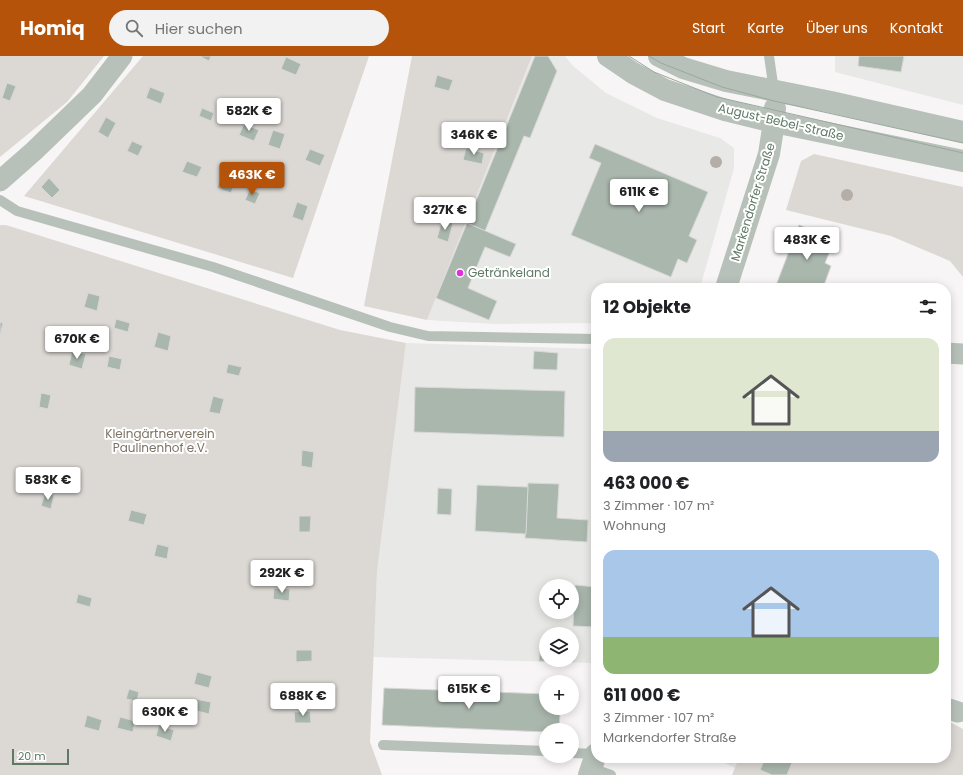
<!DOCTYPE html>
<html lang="de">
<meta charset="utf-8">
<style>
body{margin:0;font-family:Poppins,sans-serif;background:#f2f2f2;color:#202124;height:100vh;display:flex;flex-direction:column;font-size:15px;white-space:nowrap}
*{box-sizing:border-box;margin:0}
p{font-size:13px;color:#757577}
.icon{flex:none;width:22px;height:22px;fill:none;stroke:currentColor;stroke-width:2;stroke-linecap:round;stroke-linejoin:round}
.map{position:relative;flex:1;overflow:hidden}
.details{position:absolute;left:591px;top:227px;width:360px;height:480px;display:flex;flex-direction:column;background:#fff;border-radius:16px;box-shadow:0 2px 10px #0003}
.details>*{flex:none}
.buttons{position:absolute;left:539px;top:523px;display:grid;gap:8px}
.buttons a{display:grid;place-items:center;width:40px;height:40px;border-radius:50%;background:#fff;box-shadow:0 2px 10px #0003;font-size:20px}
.scale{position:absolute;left:12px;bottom:10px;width:57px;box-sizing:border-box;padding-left:4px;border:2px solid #5f7965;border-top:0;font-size:11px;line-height:14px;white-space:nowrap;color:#5f7965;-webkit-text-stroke:3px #fff;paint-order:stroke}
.price{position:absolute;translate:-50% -34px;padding:0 9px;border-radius:4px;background:#fff;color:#222;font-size:13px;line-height:26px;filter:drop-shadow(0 1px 2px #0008)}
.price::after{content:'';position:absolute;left:50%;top:24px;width:12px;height:9px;margin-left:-6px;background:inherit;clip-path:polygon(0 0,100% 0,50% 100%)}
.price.on{background:#b45309;color:#fff}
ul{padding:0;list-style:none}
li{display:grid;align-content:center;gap:8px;height:212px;padding:0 12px}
li span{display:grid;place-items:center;height:124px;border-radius:12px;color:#555}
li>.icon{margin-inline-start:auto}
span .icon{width:72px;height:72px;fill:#fffc;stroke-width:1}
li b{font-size:17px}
h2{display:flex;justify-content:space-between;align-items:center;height:48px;padding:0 12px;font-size:17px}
header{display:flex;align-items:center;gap:24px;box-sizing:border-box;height:56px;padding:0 20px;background:#b45309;color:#fff}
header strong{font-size:19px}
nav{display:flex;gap:22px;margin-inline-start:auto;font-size:14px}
.search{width:280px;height:36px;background:#f2f2f2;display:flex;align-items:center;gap:10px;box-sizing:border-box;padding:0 14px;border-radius:22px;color:#757577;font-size:15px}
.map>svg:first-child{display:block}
.built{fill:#e8e8e7;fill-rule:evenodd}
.green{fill:#dcd8d4}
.building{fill:#aab7ad;stroke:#d9d7d8}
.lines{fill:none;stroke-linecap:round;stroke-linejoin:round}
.service{stroke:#b7c1b9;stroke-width:10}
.minor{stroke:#b7c1b9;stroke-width:21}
.tertiary{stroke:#b7c1b9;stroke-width:22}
.tram{stroke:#9aa89d;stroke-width:1}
.tree{fill:#b4aea7}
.poi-dot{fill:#dd2fde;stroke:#fff;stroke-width:1.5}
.labels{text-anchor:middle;stroke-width:4;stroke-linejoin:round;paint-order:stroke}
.street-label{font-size:12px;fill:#5f7965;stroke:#fff}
.poi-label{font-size:12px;fill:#5f7965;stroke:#fff;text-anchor:start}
.park-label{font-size:12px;fill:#7c7366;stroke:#fff}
</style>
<header>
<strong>Homiq</strong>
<div class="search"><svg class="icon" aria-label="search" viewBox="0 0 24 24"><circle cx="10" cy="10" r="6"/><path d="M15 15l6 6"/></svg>Hier suchen</div>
<nav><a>Start</a><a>Karte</a><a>Über uns</a><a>Kontakt</a></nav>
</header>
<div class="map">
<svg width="963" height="719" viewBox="0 0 963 719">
<rect width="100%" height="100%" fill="#f8f5f6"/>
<g class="built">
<path d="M 532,0 L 565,0 L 572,9 L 606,37 L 657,62 L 720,82 L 734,92 L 734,112 L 700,232 L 596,232 L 596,267 L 495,268 L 427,264 Z"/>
<path d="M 835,0 L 963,0 L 963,49 L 835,16 Z"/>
<path d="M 406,287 L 596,293 L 596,607 L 373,601 L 377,516 ZM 546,530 L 572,530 L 572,556 L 546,556 ZM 546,578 L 572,578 L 572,604 L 546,604 Z"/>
<path d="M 713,702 L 742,702 L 738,713 Z"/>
</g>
<g class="green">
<path d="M 0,0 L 104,0 L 67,46 L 0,101 Z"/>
<path d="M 143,0 L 369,0 L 293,222 L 24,140 Z"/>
<path d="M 412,0 L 532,0 L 427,264 L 364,250 Z"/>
<path d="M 814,98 L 963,131 L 963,221 L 950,205 L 891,180 L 786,154 L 801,105 Z"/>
<path d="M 0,169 L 6,169 L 340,274 L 406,287 L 377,516 L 370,686 L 382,719 L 0,719 Z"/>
<path d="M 946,664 L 963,673 L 963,719 L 732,719 L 739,702 L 946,702 Z"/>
</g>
<g class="building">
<path d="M 201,0 L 211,0 L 209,5 L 201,1 Z"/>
<path d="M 535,0 L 548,0 L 557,15 L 530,82 L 524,80 L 485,175 L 467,167 Z"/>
<path d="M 859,0 L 904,0 L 901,16 L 858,10 Z"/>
<path d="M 286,1 L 301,8 L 296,19 L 281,13 Z"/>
<path d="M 437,19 L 453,24 L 449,35 L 434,31 Z"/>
<path d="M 7,27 L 16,30 L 10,45 L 2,42 Z"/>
<path d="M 150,31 L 165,37 L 161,48 L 146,42 Z"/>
<path d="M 202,52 L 214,57 L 211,65 L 199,60 Z"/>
<path d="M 106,61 L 116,67 L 108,82 L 98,76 Z"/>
<path d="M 244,68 L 259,74 L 254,85 L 239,79 Z"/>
<path d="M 273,74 L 285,78 L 280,93 L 268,89 Z"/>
<path d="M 132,85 L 143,90 L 138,100 L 127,95 Z"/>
<path d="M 595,88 L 708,136 L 689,180 L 697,184 L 687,207 L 678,203 L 671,221 L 571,179 L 601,107 L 589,102 Z"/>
<path d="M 466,92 L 484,97 L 482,108 L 463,104 Z"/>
<path d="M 310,93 L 325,99 L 320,110 L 305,104 Z"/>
<path d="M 187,105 L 202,111 L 197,121 L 182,116 Z"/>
<path d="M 222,119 L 236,124 L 231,137 L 217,132 Z"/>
<path d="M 49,122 L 60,134 L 52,142 L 41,131 Z"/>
<path d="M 250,133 L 260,137 L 255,148 L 245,144 Z"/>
<path d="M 297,146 L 308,150 L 303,165 L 292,161 Z"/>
<path d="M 442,164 L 453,167 L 448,186 L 437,182 Z"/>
<path d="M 467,167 L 516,188 L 510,201 L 485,191 L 468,232 L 497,245 L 489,264 L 436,242 Z"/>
<path d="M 799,169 L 835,183 L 825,207 L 831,210 L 823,232 L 775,232 Z"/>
<path d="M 88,237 L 100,240 L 97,255 L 84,251 Z"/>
<path d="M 116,263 L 130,267 L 128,276 L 114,272 Z"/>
<path d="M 0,266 L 3,267 L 0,280 Z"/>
<path d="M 158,276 L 171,280 L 168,295 L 154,291 Z"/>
<path d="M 72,295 L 86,298 L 82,313 L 69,309 Z"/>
<path d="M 534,295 L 558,297 L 557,314 L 533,313 Z"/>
<path d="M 109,300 L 122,303 L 120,314 L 107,311 Z"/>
<path d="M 228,308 L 242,311 L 239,320 L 226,317 Z"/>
<path d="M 415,331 L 565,335 L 564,381 L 414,376 Z"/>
<path d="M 41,337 L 51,339 L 48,353 L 39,351 Z"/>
<path d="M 213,340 L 224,343 L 220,358 L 209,356 Z"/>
<path d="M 302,394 L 314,396 L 312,412 L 301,410 Z"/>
<path d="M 528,427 L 559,428 L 557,462 L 588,464 L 587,486 L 525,482 Z"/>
<path d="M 477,429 L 528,431 L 526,478 L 475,475 Z"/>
<path d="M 438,432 L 452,433 L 451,459 L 437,458 Z"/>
<path d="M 45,437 L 54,439 L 51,453 L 41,450 Z"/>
<path d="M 131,454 L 147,458 L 144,469 L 128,465 Z"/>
<path d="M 299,460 L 311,460 L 310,476 L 299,476 Z"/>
<path d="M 157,488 L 169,491 L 167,503 L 154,500 Z"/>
<path d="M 575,529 L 596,531 L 596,571 L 573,570 Z"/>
<path d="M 274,532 L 290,533 L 289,545 L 273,543 Z"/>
<path d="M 78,538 L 92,542 L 90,551 L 76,547 Z"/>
<path d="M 540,587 L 546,587 L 546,604 L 572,604 L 572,588 L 575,588 L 574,606 L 539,605 Z"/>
<path d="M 296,594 L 312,594 L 312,605 L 296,606 Z"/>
<path d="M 197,616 L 212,620 L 209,632 L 194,628 Z"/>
<path d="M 384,632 L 546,638 L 546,652 L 565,652 L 565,658 L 560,658 L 559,674 L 546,674 L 546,676 L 382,669 Z"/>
<path d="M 129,633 L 139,636 L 137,645 L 126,643 Z"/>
<path d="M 195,643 L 211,646 L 209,658 L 193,654 Z"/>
<path d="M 310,655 L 311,667 L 295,667 L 294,656 Z"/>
<path d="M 87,659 L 102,664 L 99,675 L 84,671 Z"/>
<path d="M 120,661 L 135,665 L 133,676 L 117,672 Z"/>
<path d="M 159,669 L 174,674 L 171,685 L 156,680 Z"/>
<path d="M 765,702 L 794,702 L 787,719 L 772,719 L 760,714 Z"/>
</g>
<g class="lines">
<g class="service">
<path d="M 769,0 L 774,35"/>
<path d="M 0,144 L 17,155 L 213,211 L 390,271 L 428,280 L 596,283"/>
<path d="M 383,689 L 546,695"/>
<path d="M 572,697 L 596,698"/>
<path d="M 591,712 L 611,719"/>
</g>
<g class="minor">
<path d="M 0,125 L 34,95 L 92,39 L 122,0"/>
<path d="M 946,297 L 963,298"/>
<path d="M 946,652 L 958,656"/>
</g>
<g class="tertiary">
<path d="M 608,0 L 633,17 L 665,34 L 725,54 L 774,66 L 963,105"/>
<path d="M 659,0 L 683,12 L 726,25 L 831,46 L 963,76"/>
<path d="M 726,232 L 769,98 L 774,66 L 775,52"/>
<path d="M 589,719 L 596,698"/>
</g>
<g class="tram">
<path d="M 629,0 L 654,16 L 717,41 L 963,97"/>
<path d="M 649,0 L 661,7 L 722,31 L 774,45 L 963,87"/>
</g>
</g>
<g class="tree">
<circle cx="716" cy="106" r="6"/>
<circle cx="847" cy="139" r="6"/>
</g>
<circle class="poi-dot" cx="460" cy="217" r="4"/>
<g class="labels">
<g class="street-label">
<text transform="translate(781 66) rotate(13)" y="4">August-Bebel-Straße</text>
<text transform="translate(753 146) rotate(-73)" y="4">Markendorfer Straße</text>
</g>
<g class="poi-label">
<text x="468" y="221">Getränkeland</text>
</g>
<g class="park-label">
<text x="160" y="382">Kleingärtnerverein<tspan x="160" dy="14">Paulinenhof e.V.</tspan></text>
</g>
</g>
</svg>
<div class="buttons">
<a><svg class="icon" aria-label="locate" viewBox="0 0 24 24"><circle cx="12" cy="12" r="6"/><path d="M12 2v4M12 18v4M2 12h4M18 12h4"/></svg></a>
<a><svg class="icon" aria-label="layers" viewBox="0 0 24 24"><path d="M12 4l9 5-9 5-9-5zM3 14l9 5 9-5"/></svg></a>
<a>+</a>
<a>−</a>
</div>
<div class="scale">20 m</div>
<b class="price" style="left:249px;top:76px">582K €</b>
<b class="price" style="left:474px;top:100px">346K €</b>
<b class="price on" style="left:252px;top:140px">463K €</b>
<b class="price" style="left:639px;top:157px">611K €</b>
<b class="price" style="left:445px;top:175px">327K €</b>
<b class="price" style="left:807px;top:205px">483K €</b>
<b class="price" style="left:77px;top:304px">670K €</b>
<b class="price" style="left:48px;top:445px">583K €</b>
<b class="price" style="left:282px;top:538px">292K €</b>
<b class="price" style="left:469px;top:654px">615K €</b>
<b class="price" style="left:303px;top:661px">688K €</b>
<b class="price" style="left:165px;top:677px">630K €</b>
<section class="details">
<h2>12 Objekte<svg class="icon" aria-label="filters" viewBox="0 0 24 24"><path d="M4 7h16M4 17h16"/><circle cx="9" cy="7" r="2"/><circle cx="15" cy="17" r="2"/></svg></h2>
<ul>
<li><span style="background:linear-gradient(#dfe7d0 75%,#9aa5b1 0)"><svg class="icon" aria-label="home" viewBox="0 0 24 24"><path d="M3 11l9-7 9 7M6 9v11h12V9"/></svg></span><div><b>463 000 €</b><p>3 Zimmer · 107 m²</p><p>Wohnung</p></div></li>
<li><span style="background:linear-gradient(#a9c7e8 70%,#8fb573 0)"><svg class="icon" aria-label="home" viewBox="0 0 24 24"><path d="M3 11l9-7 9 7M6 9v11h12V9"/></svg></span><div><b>611 000 €</b><p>3 Zimmer · 107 m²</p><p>Markendorfer Straße</p></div></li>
</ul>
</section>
</div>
